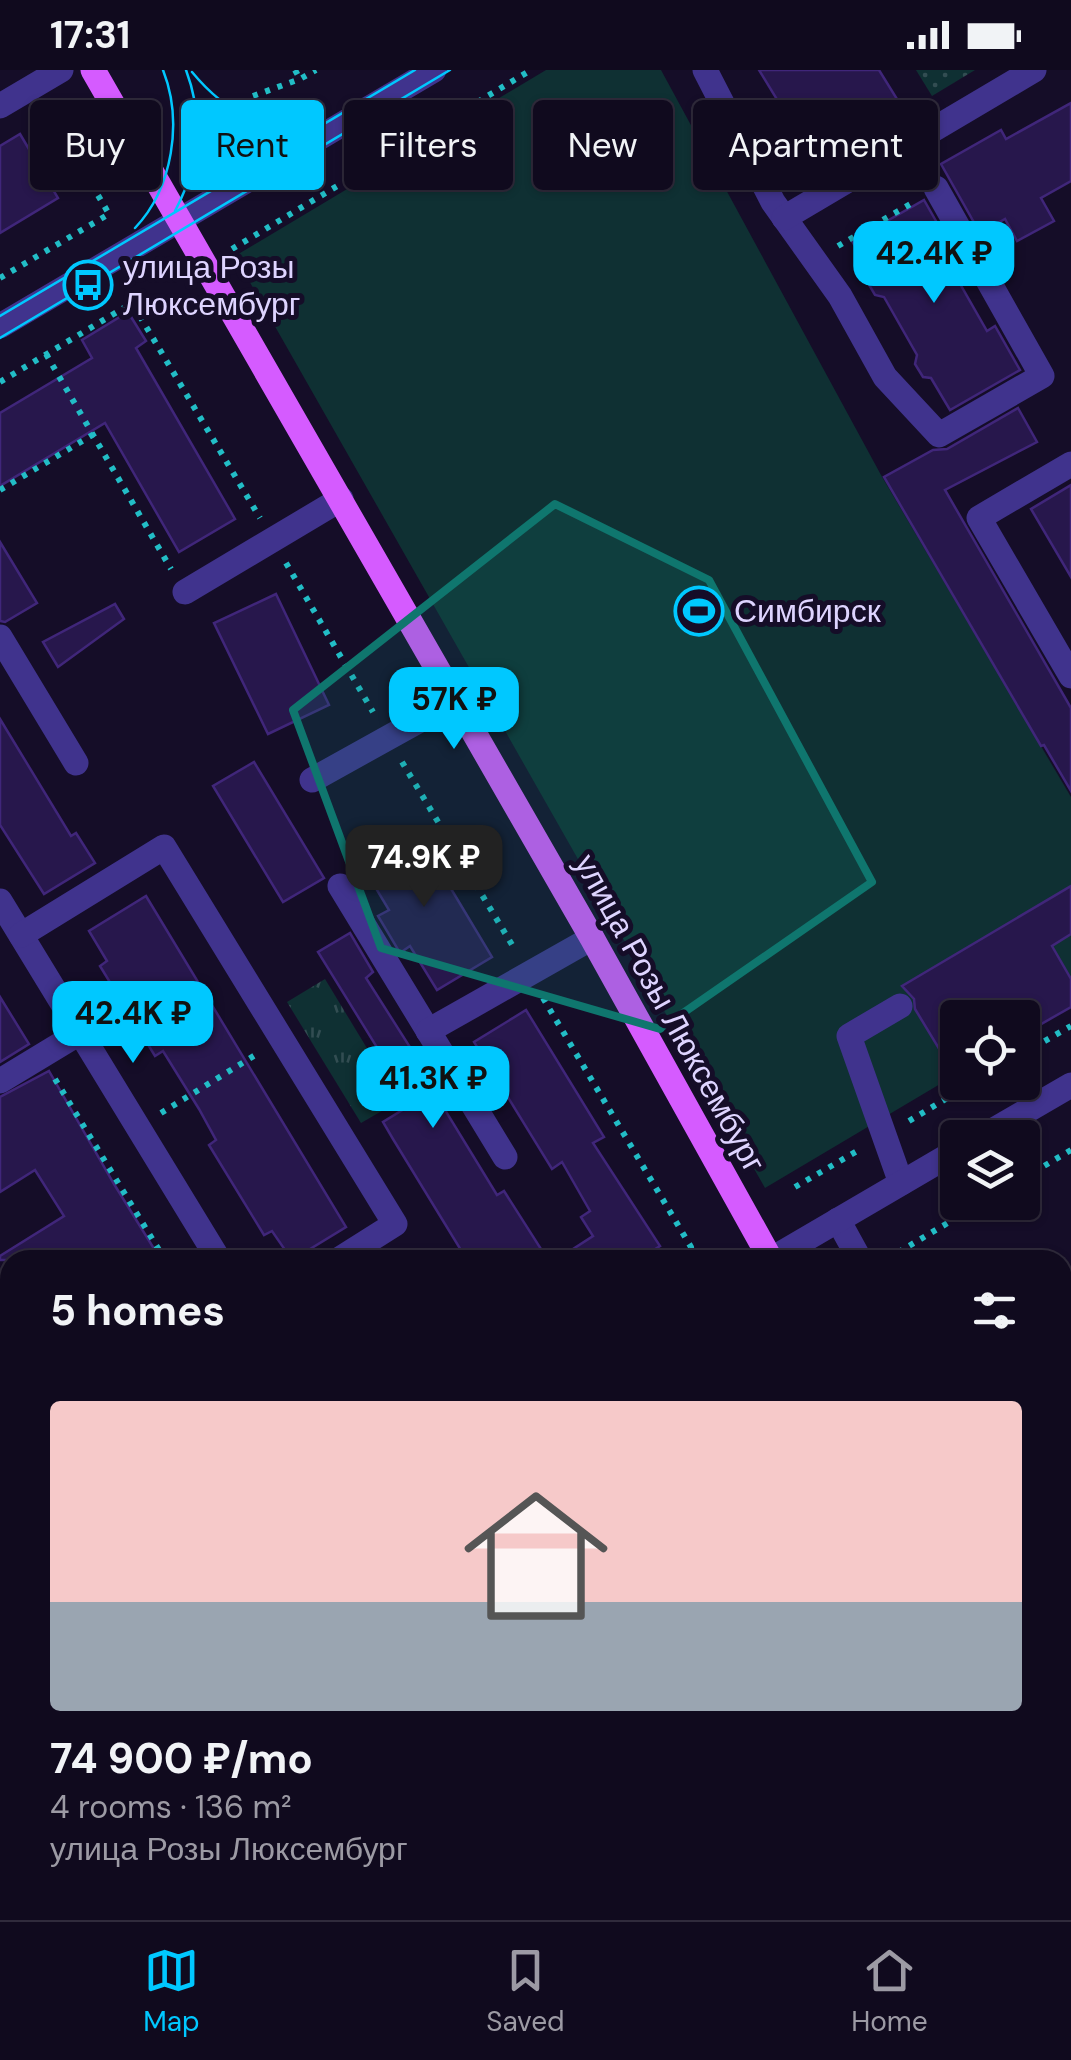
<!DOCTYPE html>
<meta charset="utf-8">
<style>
body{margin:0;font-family:"DM Sans",sans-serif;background:#191327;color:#f1f3f6;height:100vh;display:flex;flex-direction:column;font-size:38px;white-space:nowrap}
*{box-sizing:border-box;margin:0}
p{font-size:32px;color:#9c9aa4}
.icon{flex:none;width:55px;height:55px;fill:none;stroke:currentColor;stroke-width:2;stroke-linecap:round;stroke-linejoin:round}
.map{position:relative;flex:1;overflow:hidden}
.sheet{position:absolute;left:0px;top:1180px;width:1072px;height:670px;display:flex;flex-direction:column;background:#100a1e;border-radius:30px 30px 0 0;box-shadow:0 2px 8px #0004,0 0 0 2px #302b3c}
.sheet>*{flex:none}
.top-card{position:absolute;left:30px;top:30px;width:1012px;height:90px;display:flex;gap:20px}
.buttons{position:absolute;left:940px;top:930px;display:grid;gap:20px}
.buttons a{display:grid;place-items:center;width:100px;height:100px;border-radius:10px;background:#100a1e;box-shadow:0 2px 8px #0004,0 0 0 2px #302b3c;font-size:50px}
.price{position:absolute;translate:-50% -85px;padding:0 22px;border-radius:20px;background:#00c8ff;color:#111;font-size:32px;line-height:65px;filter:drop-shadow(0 2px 5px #0008)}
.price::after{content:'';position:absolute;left:50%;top:60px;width:30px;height:22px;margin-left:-15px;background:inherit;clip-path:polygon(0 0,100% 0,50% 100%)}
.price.current{background:#222;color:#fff}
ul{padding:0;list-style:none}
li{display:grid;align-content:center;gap:20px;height:530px;padding:0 50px}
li+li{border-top:2px solid #302b3c}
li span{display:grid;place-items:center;height:310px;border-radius:10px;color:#555}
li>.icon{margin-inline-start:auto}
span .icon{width:180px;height:180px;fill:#fffc;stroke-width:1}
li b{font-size:42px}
h2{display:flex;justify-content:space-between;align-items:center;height:120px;padding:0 50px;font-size:42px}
.tag{padding:0 35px;border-radius:10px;background:#100a1e;box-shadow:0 2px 8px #0004,0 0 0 2px #302b3c;font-size:35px;line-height:90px}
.tag.current{background:#00c8ff;color:#111}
.status{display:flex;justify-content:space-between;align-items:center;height:70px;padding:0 50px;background:#100a1e;direction:ltr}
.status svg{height:28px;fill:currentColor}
.menu{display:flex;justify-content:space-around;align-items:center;height:140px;border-top:2px solid #302b3c;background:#100a1e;font-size:28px;color:#9c9aa4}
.menu a{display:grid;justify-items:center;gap:5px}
.menu .current{color:#00c8ff}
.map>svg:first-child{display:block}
.grass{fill:url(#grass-dots)}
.park{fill:url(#park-tufts)}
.garden{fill:#0f3033}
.building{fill:#27174c;stroke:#40267a;stroke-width:2.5}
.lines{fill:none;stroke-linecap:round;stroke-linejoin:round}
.path{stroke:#22bdc6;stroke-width:6;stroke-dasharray:5 8;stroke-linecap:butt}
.minor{stroke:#40338d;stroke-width:25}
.major{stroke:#d55bff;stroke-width:25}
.tram{stroke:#00c8ff;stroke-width:2.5}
.marked{fill:#0f766e;fill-opacity:0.2;stroke:#0f766e;stroke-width:8;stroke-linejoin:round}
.labels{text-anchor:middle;stroke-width:10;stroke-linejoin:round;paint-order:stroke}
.poi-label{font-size:32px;fill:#ded4ff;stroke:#150d28;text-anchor:start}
.street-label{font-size:32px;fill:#ded4ff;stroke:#150d28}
</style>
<div class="status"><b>17:31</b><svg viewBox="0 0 49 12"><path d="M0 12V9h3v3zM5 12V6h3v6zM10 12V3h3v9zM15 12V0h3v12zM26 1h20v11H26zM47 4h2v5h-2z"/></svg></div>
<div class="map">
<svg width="1071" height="1850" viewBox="0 0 1071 1850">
<defs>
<pattern id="grass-dots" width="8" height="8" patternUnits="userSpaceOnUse" patternTransform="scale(2.5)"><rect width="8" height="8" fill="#0f3033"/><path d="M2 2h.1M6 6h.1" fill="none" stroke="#324d52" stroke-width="1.8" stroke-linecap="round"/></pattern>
<pattern id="park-tufts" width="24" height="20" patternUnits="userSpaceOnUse" patternTransform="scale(2.5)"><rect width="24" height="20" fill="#0f3033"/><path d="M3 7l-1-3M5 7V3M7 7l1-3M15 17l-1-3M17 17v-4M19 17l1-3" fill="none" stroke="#324d52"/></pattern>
</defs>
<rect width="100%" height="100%" fill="#150d28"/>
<path class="grass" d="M 916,0 L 975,0 L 932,26 Z"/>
<path class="park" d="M 325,909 L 399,1031 L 361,1053 L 287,932 Z"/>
<path class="garden" d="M 546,0 L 661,0 L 881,405 L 1071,727 L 1071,937 L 1023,965 L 1022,948 L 958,948 L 957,1004 L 765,1118 L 235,186 Z"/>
<g class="building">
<path d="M 759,0 L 879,0 L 897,29 L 809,82 Z"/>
<path d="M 1071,33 L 1071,111 L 1041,128 L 1054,151 L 1017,171 L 1005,149 L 980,163 L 941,94 L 1001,60 L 1006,69 Z"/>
<path d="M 20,64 L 58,128 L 0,163 L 0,76 Z"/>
<path d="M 924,130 L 952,179 L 943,184 L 987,261 L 995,256 L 1020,300 L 950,340 L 931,308 L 923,307 L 915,294 L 917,285 L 884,227 L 875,225 L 868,213 L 871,204 L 852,171 Z"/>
<path d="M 128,242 L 146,271 L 136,278 L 235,449 L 179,482 L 105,353 L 0,416 L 0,343 L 92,288 L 82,270 Z"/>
<path d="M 1018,338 L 1037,372 L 945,420 L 1071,638 L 1071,721 L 1044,675 L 1041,676 L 884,407 L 933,380 L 947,379 Z"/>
<path d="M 1071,415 L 1071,507 L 1031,439 Z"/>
<path d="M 0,472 L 37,533 L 5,552 L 0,551 Z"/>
<path d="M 276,524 L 329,635 L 268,664 L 214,553 Z"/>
<path d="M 115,534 L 124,549 L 58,597 L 43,572 Z"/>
<path d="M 0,649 L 71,766 L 76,763 L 95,793 L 44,824 L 0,755 Z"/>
<path d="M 254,692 L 324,808 L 283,832 L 213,716 Z"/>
<path d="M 414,757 L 492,887 L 437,920 L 410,876 L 400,883 L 378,846 L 389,840 L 359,790 Z"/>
<path d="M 1071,816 L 1071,864 L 1052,876 L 1071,909 L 1071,937 L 1022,965 L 1022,948 L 958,948 L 958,1010 L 915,939 L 914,929 L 902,916 Z"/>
<path d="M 146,826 L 346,1157 L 292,1190 L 272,1161 L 264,1165 L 209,1075 L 216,1070 L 199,1039 L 163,981 L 155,986 L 100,896 L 107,891 L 89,861 Z"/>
<path d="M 350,863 L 373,902 L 366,908 L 448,1037 L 445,1040 L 497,1125 L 504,1121 L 548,1190 L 467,1190 L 393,1069 L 383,1052 L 412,1034 L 318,882 Z"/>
<path d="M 0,927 L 29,974 L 0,992 Z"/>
<path d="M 526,940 L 604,1067 L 593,1073 L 660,1176 L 637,1190 L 556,1190 L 593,1166 L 581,1147 L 590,1141 L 562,1092 L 552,1099 L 474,972 Z"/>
<path d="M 49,1001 L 114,1114 L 161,1190 L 0,1190 L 0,1186 L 64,1146 L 35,1100 L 0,1122 L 0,1027 Z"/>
</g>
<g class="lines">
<g class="path">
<path d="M 295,0 L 300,9"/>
<path d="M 253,26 L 300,9 L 316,0"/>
<path d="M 838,176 L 914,132"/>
<path d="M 232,179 L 531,0"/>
<path d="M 0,208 L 109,144 L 48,40"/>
<path d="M 46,284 L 171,499"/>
<path d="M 0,312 L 132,233 L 260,448"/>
<path d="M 0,420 L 94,364"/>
<path d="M 286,493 L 373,642"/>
<path d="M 402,692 L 514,878"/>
<path d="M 543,928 L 691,1177 L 669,1190"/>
<path d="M 1022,984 L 1071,956"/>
<path d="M 55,1009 L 165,1190"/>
<path d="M 161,1043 L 257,984"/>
<path d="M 909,1051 L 974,1012"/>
<path d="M 1022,1109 L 1071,1080"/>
<path d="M 795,1117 L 859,1080"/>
<path d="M 887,1189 L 983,1132"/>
<path d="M 0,1592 L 10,1586"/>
<path d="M 1062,1604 L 1071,1619"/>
<path d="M 1062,1820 L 1071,1834"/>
<path d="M 385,1840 L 386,1850"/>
</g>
<g class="minor">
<path d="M 705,0 L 773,132 L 840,226 L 885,307 L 939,365 L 1042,306 L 936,118"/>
<path d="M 0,36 L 61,0"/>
<path d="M 784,148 L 1034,0"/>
<path d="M 0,256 L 434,0"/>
<path d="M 1071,394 L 979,448 L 1071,606"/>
<path d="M 185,522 L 341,429"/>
<path d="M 0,567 L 76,693"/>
<path d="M 312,710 L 456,630"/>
<path d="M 340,816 L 505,1087"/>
<path d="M 0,831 L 219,1190"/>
<path d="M 21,865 L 164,777 L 395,1154 L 338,1190"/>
<path d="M 900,936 L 849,966 L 901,1113"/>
<path d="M 428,961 L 592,868"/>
<path d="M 0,1011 L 81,962"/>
<path d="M 980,1068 L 1071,1015"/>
<path d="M 838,1150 L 860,1190"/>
<path d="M 770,1190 L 958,1080"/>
<path d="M 1062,1296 L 1071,1291"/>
<path d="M 0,1323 L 10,1317"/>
<path d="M 1062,1368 L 1071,1382"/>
<path d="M 0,1647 L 10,1641"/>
<path d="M 74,1840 L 75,1850"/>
<path d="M 453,1840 L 454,1850"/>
<path d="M 927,1840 L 927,1850"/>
</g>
<g class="major">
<path d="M 93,0 L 592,868 L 771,1190"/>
<path d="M 1062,1698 L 1071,1712"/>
</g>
<g class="tram">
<path d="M 192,2 C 226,43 265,64 318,52"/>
<path d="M 194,37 C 221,62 250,76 288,77"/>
<path d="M 175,141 C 199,96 204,48 186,0"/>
<path d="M 135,158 C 173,118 183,51 163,0"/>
<path d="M 0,246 L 415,0"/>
<path d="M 0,268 L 450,0"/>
</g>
</g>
<path class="marked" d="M 555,434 L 709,510 L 872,812 L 660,959 L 381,878 L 293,640 Z"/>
<defs>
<g id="bus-ring" transform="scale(2.5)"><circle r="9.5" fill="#150d28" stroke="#00c8ff" stroke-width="1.5"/><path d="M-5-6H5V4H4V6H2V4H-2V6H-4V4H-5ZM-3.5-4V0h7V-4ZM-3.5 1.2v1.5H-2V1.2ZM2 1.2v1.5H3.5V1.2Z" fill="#00c8ff"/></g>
<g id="stadium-ring" transform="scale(2.5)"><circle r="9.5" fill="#150d28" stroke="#00c8ff" stroke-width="1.5"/><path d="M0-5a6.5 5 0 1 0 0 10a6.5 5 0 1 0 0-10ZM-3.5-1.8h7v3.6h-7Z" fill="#00c8ff"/></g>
</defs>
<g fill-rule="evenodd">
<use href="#bus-ring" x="88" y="215"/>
<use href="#stadium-ring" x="699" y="541"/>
</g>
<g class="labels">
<g class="poi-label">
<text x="123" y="208">улица Розы<tspan x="123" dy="37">Люксембург</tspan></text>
<text x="734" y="552">Симбирск</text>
</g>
<g class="street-label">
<text transform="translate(670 943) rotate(61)" y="11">улица Розы Люксембург</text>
</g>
</g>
</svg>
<div class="buttons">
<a><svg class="icon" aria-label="locate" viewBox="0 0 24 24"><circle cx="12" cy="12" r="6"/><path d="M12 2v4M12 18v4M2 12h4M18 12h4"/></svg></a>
<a><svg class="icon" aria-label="layers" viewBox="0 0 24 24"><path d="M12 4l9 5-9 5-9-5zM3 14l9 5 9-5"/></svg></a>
</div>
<b class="price" style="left:934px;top:236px">42.4K ₽</b>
<b class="price" style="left:454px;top:682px">57K ₽</b>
<b class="price current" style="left:424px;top:840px">74.9K ₽</b>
<b class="price" style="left:133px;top:996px">42.4K ₽</b>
<b class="price" style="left:433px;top:1061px">41.3K ₽</b>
<div class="top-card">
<a class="tag">Buy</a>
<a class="tag current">Rent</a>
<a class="tag">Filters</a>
<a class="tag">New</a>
<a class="tag">Apartment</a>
</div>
<section class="sheet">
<h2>5 homes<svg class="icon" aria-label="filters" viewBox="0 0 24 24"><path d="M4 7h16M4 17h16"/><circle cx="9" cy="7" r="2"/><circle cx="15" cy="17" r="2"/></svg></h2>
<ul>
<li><span style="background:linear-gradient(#f6c9c9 65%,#9aa5b1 0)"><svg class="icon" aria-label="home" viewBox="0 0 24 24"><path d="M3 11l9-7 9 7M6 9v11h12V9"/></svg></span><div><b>74 900 ₽/mo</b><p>4 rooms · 136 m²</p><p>улица Розы Люксембург</p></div></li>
</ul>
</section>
</div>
<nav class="menu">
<a class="current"><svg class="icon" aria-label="map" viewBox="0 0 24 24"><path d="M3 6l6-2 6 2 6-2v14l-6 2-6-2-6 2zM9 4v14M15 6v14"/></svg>Map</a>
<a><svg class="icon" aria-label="saved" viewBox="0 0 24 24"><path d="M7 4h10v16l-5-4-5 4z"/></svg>Saved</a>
<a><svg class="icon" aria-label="home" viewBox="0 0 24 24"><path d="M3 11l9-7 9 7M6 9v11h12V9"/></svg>Home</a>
</nav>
